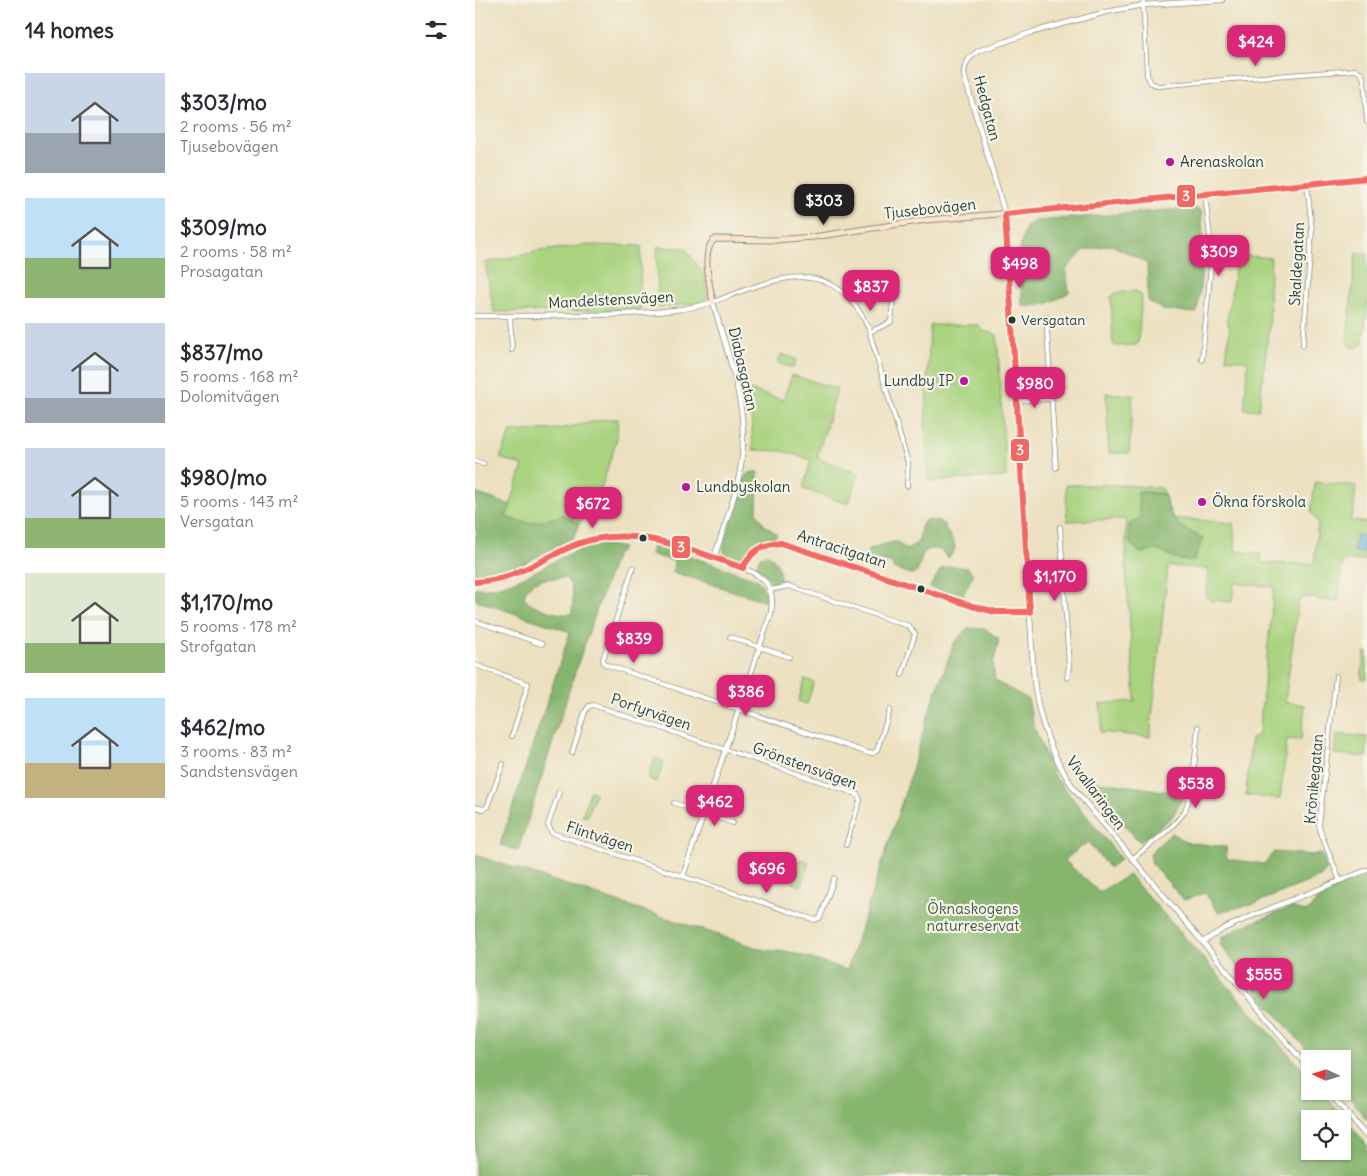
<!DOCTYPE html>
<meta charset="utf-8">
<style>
body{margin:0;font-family:Delius,sans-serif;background:#f2f2f3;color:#2b2b33;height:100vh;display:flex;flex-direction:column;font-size:19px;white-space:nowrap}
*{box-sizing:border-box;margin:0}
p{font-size:16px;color:#7c7c81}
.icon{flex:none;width:28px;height:28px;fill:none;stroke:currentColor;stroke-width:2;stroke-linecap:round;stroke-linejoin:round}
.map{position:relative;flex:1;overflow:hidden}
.sheet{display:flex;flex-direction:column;background:#fff;width:475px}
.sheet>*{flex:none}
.needle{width:32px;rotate:274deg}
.tools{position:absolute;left:826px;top:1050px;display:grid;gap:10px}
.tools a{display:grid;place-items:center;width:50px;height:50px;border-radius:0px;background:#fff;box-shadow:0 1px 4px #0004;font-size:25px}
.price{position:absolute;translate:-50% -42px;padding:0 11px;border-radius:10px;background:#db2777;color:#fff;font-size:16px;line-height:32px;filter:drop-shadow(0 1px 2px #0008)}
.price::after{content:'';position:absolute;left:50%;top:30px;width:15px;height:11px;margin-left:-8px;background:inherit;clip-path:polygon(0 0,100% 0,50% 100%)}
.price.active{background:#222;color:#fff}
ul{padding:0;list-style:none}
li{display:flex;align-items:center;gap:15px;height:125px;padding:0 25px}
li span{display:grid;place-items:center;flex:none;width:140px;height:100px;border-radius:0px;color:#555}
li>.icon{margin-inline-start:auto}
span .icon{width:60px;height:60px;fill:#fffc;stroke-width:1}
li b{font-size:21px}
h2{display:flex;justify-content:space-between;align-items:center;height:60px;padding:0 25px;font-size:21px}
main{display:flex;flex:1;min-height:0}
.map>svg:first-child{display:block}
.green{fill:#a9d37f;stroke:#64885a}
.forest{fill:#86b56e;stroke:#527951;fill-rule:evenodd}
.water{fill:#6fb8e7;stroke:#477a8e}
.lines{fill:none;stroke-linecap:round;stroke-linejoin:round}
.minor-casing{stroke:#868e7a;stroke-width:5.5}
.tertiary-casing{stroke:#868e7a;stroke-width:6}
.secondary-casing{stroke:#868e7a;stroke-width:7}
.minor{stroke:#fff;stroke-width:4}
.tertiary{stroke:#fff;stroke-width:4.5}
.secondary{stroke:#fbe5cf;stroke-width:5}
.bus-1-casing{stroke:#f7f3e8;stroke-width:10}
.bus-1{stroke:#f26762;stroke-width:6}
.poi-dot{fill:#b5179e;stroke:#f7f3e8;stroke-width:2}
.bus-dot{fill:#1f3d34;stroke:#f7f3e8;stroke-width:2}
.labels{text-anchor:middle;stroke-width:4.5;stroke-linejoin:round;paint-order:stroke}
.bus-label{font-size:14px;fill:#1f3d34;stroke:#f7f3e8;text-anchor:start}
.street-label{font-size:15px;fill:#1f3d34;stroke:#f7f3e8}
.poi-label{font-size:15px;fill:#1f3d34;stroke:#f7f3e8;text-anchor:start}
.park-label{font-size:15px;fill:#3b5b43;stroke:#f7f3e8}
.line-badge{stroke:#f7f3e8;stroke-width:2}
.badge-label{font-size:14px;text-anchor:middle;font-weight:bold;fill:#fff}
</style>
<main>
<section class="sheet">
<h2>14 homes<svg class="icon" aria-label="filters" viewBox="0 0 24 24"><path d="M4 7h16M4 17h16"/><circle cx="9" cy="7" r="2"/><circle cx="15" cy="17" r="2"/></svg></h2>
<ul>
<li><span style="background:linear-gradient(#c9d6e8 60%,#9aa5b1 0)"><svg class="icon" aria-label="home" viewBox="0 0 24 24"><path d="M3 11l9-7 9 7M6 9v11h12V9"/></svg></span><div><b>$303/mo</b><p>2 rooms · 56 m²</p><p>Tjusebovägen</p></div></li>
<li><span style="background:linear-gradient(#bfe0f5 60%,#8fb573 0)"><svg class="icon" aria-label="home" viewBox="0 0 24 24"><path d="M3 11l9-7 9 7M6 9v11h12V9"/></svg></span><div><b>$309/mo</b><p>2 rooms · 58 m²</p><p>Prosagatan</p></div></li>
<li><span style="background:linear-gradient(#c9d6e8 75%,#9aa5b1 0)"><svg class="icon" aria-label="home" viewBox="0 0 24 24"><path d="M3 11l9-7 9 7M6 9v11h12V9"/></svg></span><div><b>$837/mo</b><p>5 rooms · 168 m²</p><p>Dolomitvägen</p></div></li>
<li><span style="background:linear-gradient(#c9d6e8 70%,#8fb573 0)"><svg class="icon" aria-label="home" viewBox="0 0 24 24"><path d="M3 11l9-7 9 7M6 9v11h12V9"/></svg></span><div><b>$980/mo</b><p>5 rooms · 143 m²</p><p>Versgatan</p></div></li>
<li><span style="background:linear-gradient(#dfe7d0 70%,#8fb573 0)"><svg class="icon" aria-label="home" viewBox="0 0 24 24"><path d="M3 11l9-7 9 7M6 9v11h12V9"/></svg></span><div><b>$1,170/mo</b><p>5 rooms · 178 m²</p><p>Strofgatan</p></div></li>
<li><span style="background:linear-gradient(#bfe0f5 65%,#c2b280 0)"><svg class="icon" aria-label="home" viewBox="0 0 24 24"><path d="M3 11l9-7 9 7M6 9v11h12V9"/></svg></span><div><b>$462/mo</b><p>3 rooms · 83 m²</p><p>Sandstensvägen</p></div></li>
</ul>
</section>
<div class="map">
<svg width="892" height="1176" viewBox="0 0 892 1176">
<rect width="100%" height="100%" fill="#f7f3e8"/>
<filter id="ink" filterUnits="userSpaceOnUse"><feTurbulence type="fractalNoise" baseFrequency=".02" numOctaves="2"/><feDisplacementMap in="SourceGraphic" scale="10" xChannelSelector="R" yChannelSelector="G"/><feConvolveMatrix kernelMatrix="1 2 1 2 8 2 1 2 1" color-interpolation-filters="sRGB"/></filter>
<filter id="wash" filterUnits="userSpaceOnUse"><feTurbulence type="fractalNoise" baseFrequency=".0096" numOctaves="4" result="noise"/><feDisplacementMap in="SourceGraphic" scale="20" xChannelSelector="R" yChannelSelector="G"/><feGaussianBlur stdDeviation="1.12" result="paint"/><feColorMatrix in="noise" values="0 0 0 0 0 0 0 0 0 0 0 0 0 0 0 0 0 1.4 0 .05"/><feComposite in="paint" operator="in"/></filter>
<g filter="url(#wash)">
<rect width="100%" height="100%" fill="#ece0c0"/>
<g class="green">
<path d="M 115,245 L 166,246 L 165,310 L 19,312 L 10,263 L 65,251 Z"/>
<path d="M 182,247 L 210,248 L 229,275 L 233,297 L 226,303 L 183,307 Z"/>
<path d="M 881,253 L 892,253 L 892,315 L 887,344 L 882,347 L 876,347 L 872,341 Z"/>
<path d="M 762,255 L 796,258 L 794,293 L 795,316 L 784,410 L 769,409 L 773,361 L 751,358 L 755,329 L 752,320 Z"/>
<path d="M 661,291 L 667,296 L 663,342 L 661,345 L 640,346 L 638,344 L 636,297 L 640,293 Z"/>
<path d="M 455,325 L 504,325 L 508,331 L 522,335 L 531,477 L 454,481 L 450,427 Z"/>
<path d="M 306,354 L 321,359 L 318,368 L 303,363 Z"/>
<path d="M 317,375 L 362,389 L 342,458 L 384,474 L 373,504 L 328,489 L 336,460 L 308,451 L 278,450 L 275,390 L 308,400 Z"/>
<path d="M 631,393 L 658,395 L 654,453 L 634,453 Z"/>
<path d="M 132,419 L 143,419 L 142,438 L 123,498 L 104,524 C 86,513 81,521 63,523 C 52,524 41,521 31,517 L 48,466 L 25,458 L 36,432 L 84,429 Z"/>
<path d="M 840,482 L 881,486 L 878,515 L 874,520 L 892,523 L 892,560 L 868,561 L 863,602 L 829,597 L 823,602 L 810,702 L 830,705 L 826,740 L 812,739 L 805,799 L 771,795 L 776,739 L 784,734 L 799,587 L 759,583 L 757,602 L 735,600 L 731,596 L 733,569 L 693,566 L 675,737 L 625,732 L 627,721 L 625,704 L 660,701 L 651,567 L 651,519 L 592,521 L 591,485 L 649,485 L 687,488 L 697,518 L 758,523 L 761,551 L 786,554 L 786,563 L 839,564 L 843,523 L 836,512 Z"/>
<path d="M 169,624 L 178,626 L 169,653 L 161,650 Z"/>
<path d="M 890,652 L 892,652 L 892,679 L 886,679 Z"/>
<path d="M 330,679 L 339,682 L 332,704 L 323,701 Z"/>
<path d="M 862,734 L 892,737 L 892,757 L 859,754 Z"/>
<path d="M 180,758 L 189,761 L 182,782 L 173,779 Z"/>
<path d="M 115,791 L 120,793 L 112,817 L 107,816 Z"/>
<path d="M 326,859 L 334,862 L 326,886 L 317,883 Z"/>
</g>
<g class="forest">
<path d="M 718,208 L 726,210 L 729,252 L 722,313 L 688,310 L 673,301 L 672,263 L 637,245 L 609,250 L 591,270 L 594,292 C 577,303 568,307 547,306 L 545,248 L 551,227 L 561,221 Z"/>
<path d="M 279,472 L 283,472 L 282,513 L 289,525 L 301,533 L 301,537 C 277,539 275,560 256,560 C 251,556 248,552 249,545 L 269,479 L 272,474 Z"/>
<path d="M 663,491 L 689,494 C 699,525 699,524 728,538 L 719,561 L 705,560 L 682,550 L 666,553 L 655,544 L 654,524 L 665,518 Z"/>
<path d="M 0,493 L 36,505 L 31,517 C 54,527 66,521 88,515 L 104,524 L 98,538 L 29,574 L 0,578 L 0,542 L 2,531 L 0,530 Z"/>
<path d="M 451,520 L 463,521 L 469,524 C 472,538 489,545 473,558 L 464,549 L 455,549 L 449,552 L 442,572 L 436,574 L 418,568 L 416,562 C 409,560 404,563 397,561 L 393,556 L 393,550 C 395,548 419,541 422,542 C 426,544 428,548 432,550 L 443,542 C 446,534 444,525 451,520 Z"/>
<path d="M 177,543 L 281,579 C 289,586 292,591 290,601 L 198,572 L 199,563 L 196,560 L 175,554 Z"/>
<path d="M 119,545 L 132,545 L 148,548 L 140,557 L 101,669 L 43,851 L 25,845 L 95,632 L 0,600 L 0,588 C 38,593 81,554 119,545 ZM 90,578 C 98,583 100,605 96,614 C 85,616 55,607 49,597 C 52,577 75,579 90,578 Z"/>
<path d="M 292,554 C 302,557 305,573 306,583 L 298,584 L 291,574 L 281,567 L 284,558 Z"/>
<path d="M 477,566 L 493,568 L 498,574 L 487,598 L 455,587 L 466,569 Z"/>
<path d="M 493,628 L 510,629 L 524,639 L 518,665 L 520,681 L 553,699 L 559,727 L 578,774 L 646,859 L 634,868 L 613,842 L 589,860 L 624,892 L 654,875 L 835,1078 L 835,1091 L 846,1091 L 892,1145 L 892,1176 L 0,1176 L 0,855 L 289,950 L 315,952 L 372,970 L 435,777 L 454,712 L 479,643 ZM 835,1119 L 868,1119 L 868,1151 L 835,1151 Z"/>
<path d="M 606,779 L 710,794 L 697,817 L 665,842 Z"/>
<path d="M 697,833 L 710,842 L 751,847 L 752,859 L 789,864 L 799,852 L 837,855 L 847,854 L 852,870 L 845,877 L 778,904 L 743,912 L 730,893 L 709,900 L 677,864 L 675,853 Z"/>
<path d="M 892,877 L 892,1120 L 868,1090 L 868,1059 L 840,1059 L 795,1007 L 746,946 L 746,938 L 766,927 L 817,907 L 830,912 C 842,906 839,900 847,892 C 855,884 881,881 892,877 Z"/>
</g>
<path class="water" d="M 881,535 L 890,536 L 888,553 L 879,552 Z"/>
</g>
<g filter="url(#ink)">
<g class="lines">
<g class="minor-casing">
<g id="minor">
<path d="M 668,0 L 672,75 L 676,83 L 684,86 L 758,79 L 881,70 L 886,73 L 889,79 L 892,122"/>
<path d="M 238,302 C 299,279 357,251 393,327 L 433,463 L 432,486"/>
<path d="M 35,316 L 37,350"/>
<path d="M 571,316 L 581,468"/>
<path d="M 395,332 L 416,322 L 420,280"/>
<path d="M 828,345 L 837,230 L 832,184"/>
<path d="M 727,360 L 737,254 L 730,194"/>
<path d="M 542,401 L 576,399"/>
<path d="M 0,461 L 9,464"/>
<path d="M 585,527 L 594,666 L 592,678"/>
<path d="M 158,568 L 128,659 L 129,663 L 132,665 L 393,753 L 399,753 L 402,750 L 415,710"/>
<path d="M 553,578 L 588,576"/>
<path d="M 295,590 L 314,586 L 434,626 L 440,634 L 427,675"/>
<path d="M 0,621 L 67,644"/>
<path d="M 255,637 L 314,657"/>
<path d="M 0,665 L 53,684 L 37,736"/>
<path d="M 861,676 L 844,826 L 847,836 L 865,881"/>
<path d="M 97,753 L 110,712 L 114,706 L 118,705 L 382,794 L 385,800 L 371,845"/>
<path d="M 84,792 L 73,825 L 77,833 L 340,920 L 345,918 L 347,913 L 359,878"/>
<path d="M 199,803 L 258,823"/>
<path d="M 0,807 L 8,809 L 12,807 L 28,764"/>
<path d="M 657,859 C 672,847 700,827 709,812 C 718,797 721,747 723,727"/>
</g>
</g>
<g class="tertiary-casing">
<g id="tertiary">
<path d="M 747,0 L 669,5 L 631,12 L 558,32 L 503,51 C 494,58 489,63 489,75 L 530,214 L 559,681 C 564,722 577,757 600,790 L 835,1070"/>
<path d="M 0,316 C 50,316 100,316 151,314 C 180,312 210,311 238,302 C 250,347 269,393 268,440 C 268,481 251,520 239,558"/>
<path d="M 268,568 C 275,550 288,543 306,543 L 497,606 L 521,612 L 555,612"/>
<path d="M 0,582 C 41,584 72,554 109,541 C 160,524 219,552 268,568 C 291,577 300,587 296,613 L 208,876"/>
<path d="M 728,942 L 748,929 L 779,915 L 892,870"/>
<path d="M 853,1091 L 892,1137"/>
</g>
</g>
<g class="secondary-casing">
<path id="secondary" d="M 238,302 C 235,286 225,250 240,239 L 300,240 L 338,237 L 451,220 L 562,211 L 892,178"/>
</g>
<use href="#minor" class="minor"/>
<use href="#tertiary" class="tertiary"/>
<use href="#secondary" class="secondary"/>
<g class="bus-1-casing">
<g id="bus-1">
<path d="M 530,214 L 555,612"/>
<path d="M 530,214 L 892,178"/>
<path d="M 268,568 C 276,551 288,544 306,543 L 497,606 L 521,612 L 555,612"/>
<path d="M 0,582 C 38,580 62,562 95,547 C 152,521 213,549 268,568"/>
</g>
</g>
<use href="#bus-1" class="bus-1"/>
</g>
</g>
<g class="poi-dot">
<circle cx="695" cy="162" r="5"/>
<circle cx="489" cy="381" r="5"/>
<circle cx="211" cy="487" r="5"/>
<circle cx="727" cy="502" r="5"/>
</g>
<g class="bus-dot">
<circle cx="537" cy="320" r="4.5"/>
<circle cx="168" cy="538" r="4.5"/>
<circle cx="446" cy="589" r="4.5"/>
</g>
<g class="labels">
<g class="bus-label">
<text x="546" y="325">Versgatan</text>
</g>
<g class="street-label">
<text transform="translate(512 108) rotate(75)" y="5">Hedgatan</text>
<text transform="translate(455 209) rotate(-6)" y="5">Tjusebovägen</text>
<text transform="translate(822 264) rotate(-87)" y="5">Skaldegatan</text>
<text transform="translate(136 300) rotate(-3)" y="5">Mandelstensvägen</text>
<text transform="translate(268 369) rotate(77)" y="5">Diabasgatan</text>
<text transform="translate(367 549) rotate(18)" y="5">Antracitgatan</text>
<text transform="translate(176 712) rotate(19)" y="5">Porfyrvägen</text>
<text transform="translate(330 766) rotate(20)" y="5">Grönstensvägen</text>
<text transform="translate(839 779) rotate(-85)" y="5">Krönikegatan</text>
<text transform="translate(621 793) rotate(53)" y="5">Vivallaringen</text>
<text transform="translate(125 837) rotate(18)" y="5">Flintvägen</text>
</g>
<g class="poi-label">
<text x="705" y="167">Arenaskolan</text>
<text x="479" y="386" text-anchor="end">Lundby IP</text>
<text x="221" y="492">Lundbyskolan</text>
<text x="737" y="507">Ökna förskola</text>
</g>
<g class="park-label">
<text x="498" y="914">Öknaskogens<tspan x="498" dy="17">naturreservat</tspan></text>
</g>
</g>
<g class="line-badge">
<rect x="701" y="184" width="20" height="24" rx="5" fill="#f26762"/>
<rect x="535" y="438" width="20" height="24" rx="5" fill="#f26762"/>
<rect x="196" y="535" width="20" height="24" rx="5" fill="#f26762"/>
</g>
<g class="badge-label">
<text x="711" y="201">3</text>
<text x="545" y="455">3</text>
<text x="206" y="552">3</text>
</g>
</svg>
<div class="tools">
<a><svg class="needle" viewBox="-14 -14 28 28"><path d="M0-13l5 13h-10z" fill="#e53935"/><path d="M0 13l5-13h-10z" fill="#7c7c81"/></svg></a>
<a><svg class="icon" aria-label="locate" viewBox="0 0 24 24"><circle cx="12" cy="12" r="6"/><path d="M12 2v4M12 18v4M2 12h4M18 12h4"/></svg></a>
</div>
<b class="price" style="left:781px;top:67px">$424</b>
<b class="price active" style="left:349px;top:226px">$303</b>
<b class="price" style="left:744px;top:277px">$309</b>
<b class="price" style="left:545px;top:289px">$498</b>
<b class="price" style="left:396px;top:312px">$837</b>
<b class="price" style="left:560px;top:409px">$980</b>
<b class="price" style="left:118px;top:529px">$672</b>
<b class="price" style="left:580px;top:602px">$1,170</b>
<b class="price" style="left:159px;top:664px">$839</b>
<b class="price" style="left:271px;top:717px">$386</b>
<b class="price" style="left:721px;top:809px">$538</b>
<b class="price" style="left:240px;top:827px">$462</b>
<b class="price" style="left:292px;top:894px">$696</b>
<b class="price" style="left:789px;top:1000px">$555</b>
</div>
</main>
